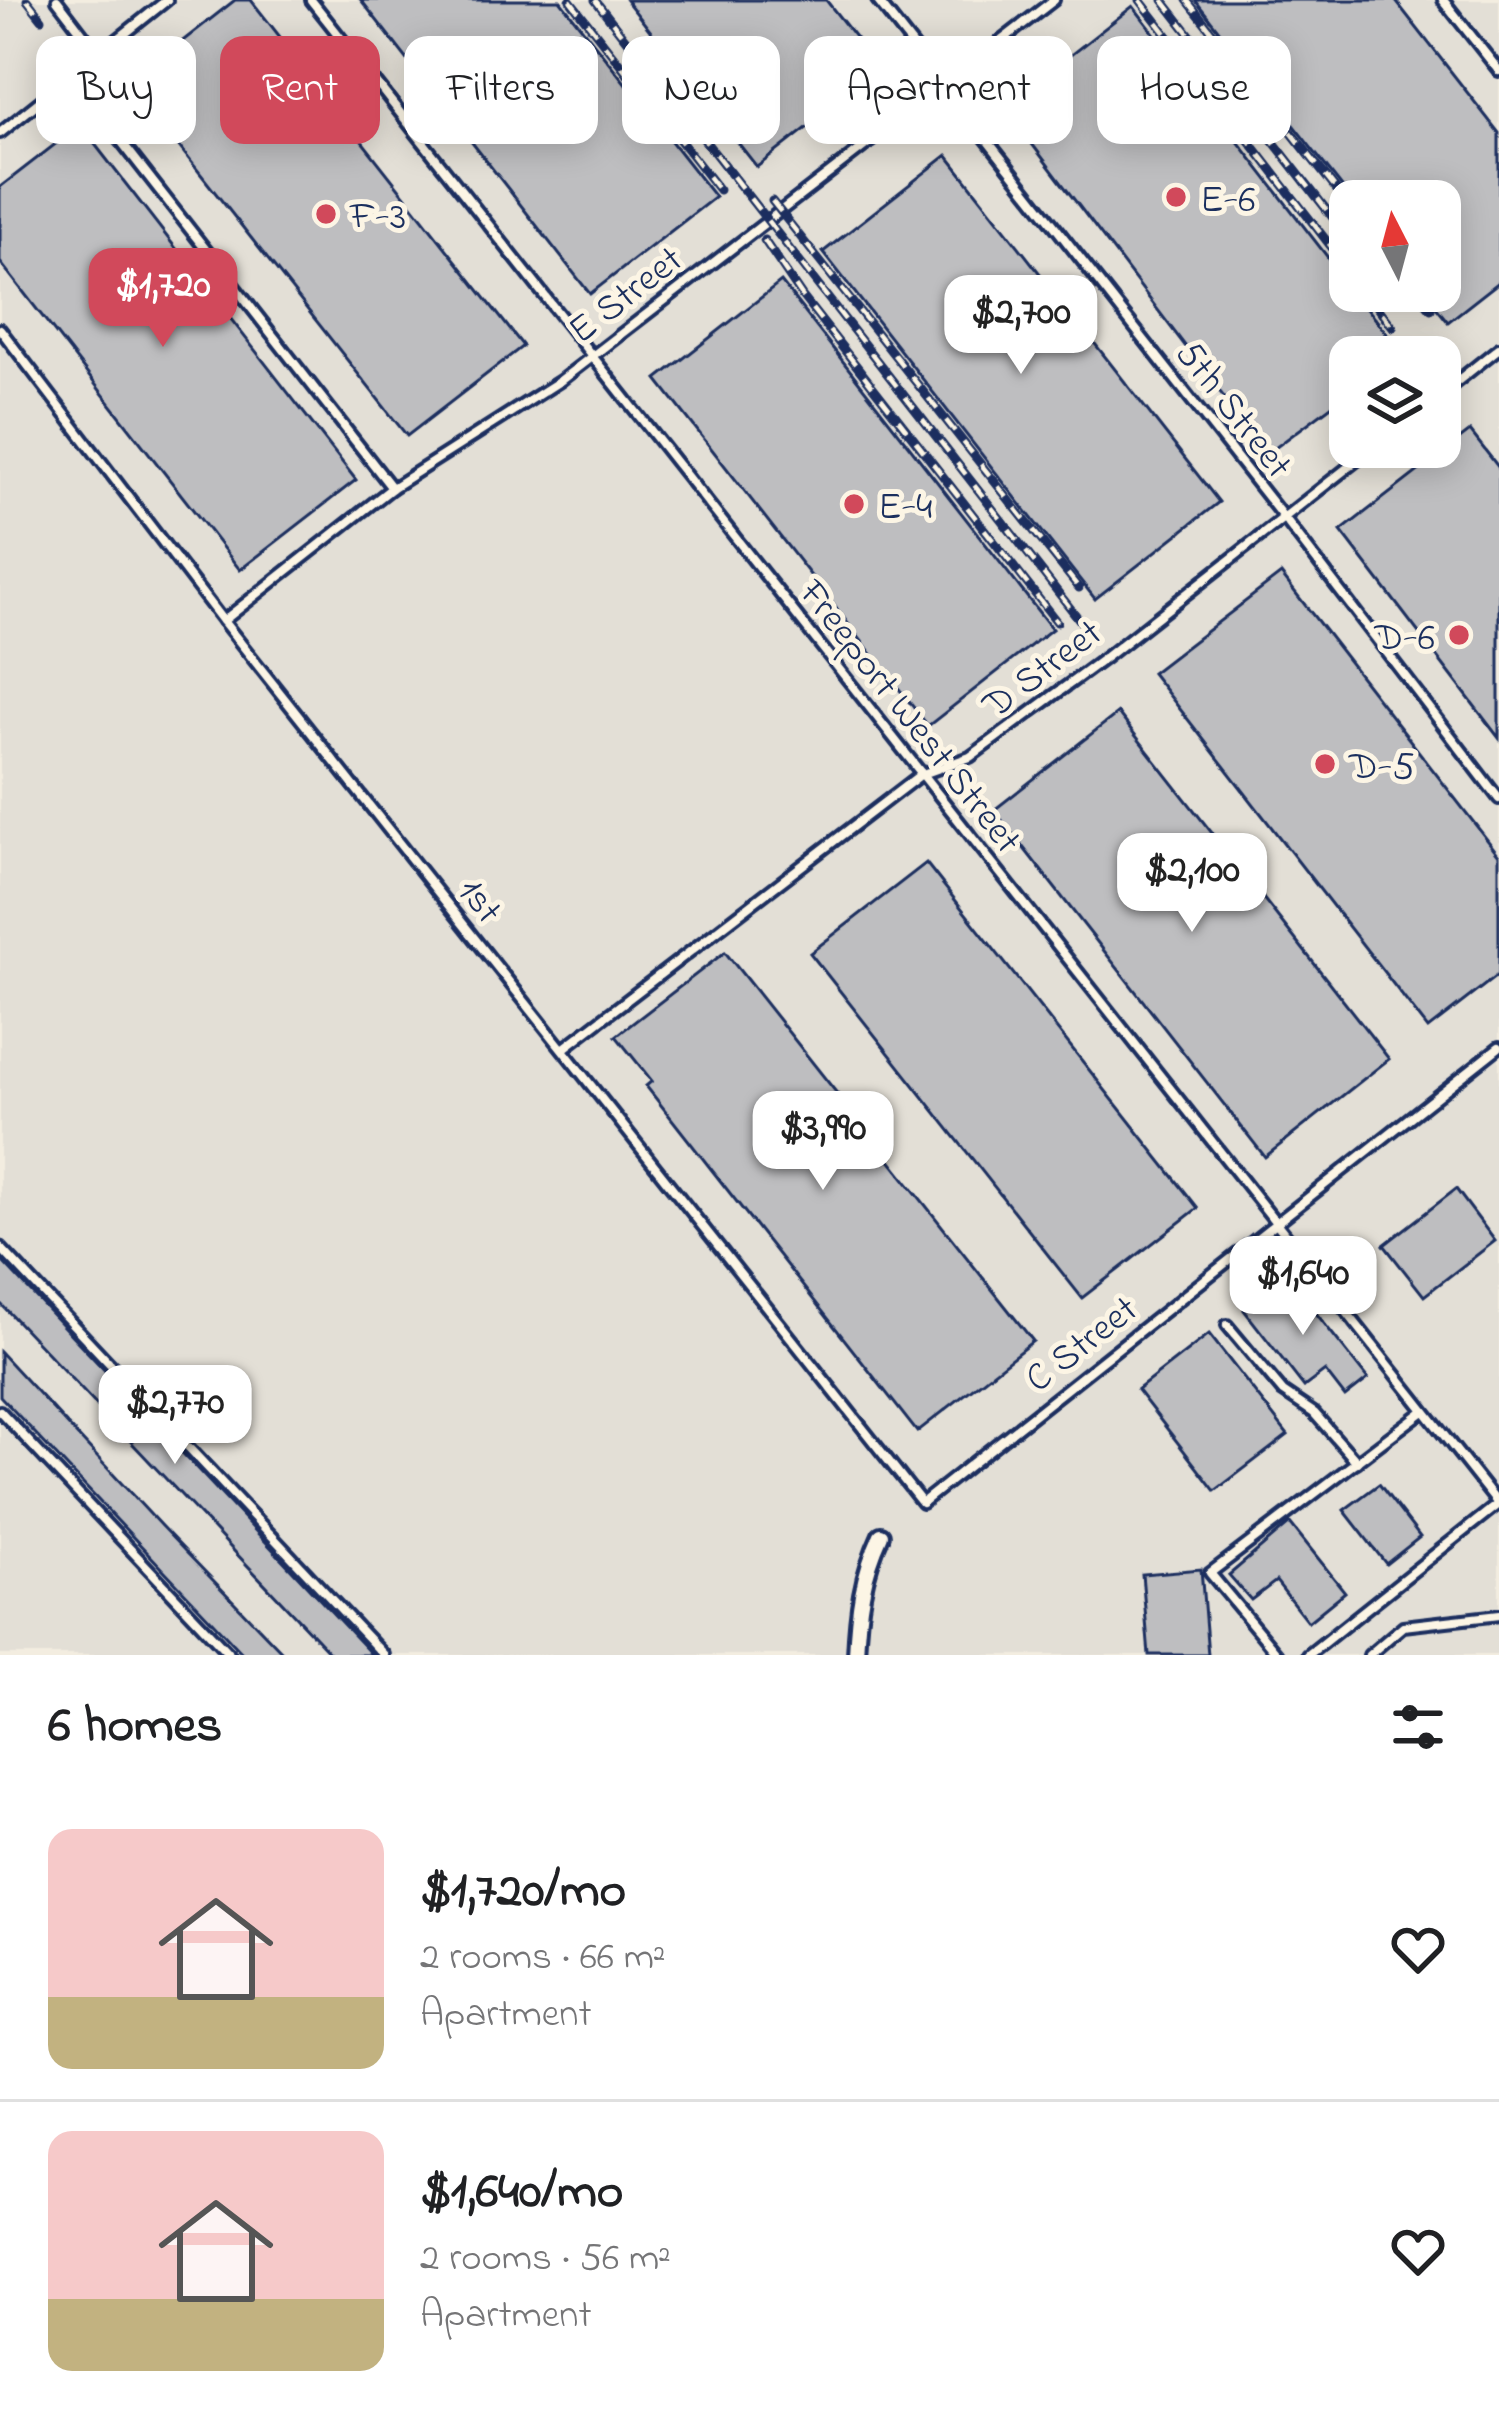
<!DOCTYPE html>
<meta charset="utf-8">
<style>
body{margin:0;font-family:"Indie Flower",sans-serif;background:#f6f6f6;color:#202124;height:100vh;display:flex;flex-direction:column;font-size:45px;white-space:nowrap}
*{box-sizing:border-box;margin:0}
p{font-size:39px;color:#757577}
.icon{flex:none;width:66px;height:66px;fill:none;stroke:currentColor;stroke-width:2;stroke-linecap:round;stroke-linejoin:round}
.map{position:relative;height:1655px;overflow:hidden}
.drawer{display:flex;flex-direction:column;background:#fff;flex:1}
.drawer>*{flex:none}
.top-card{position:absolute;left:36px;top:36px;width:1428px;height:108px;display:flex;gap:24px}
.needle{width:78px;rotate:354deg}
.fabs{position:absolute;left:1329px;top:180px;display:grid;gap:24px}
.fabs a{display:grid;place-items:center;width:132px;height:132px;border-radius:24px;background:#fff;box-shadow:0 6px 30px #0003;font-size:60px}
.price{position:absolute;translate:-50% -102px;padding:0 27px;border-radius:24px;background:#fff;color:#222;font-size:39px;line-height:78px;filter:drop-shadow(0 3px 6px #0008)}
.price::after{content:'';position:absolute;left:50%;top:72px;width:36px;height:27px;margin-left:-18px;background:inherit;clip-path:polygon(0 0,100% 0,50% 100%)}
.price.on{background:#d1495b;color:#fff}
ul{padding:0;list-style:none}
li{display:flex;align-items:center;gap:36px;height:300px;padding:0 48px}
li+li{border-top:3px solid #e0e0e0}
li span{display:grid;place-items:center;flex:none;width:336px;height:240px;border-radius:24px;color:#555}
li>.icon{margin-inline-start:auto}
span .icon{width:144px;height:144px;fill:#fffc;stroke-width:1}
li b{font-size:51px}
h2{display:flex;justify-content:space-between;align-items:center;height:144px;padding:0 48px;font-size:51px}
.chip{padding:0 42px;border-radius:24px;background:#fff;box-shadow:0 6px 30px #0003;font-size:42px;line-height:108px}
.chip.on{background:#d1495b;color:#fff}
.map>svg:first-child{display:block}
.built{fill:#e3dfd6;fill-rule:evenodd}
.building{fill:#bebec0;stroke:#1b2f5e;stroke-width:3}
.lines{fill:none;stroke-linecap:round;stroke-linejoin:round}
.lane-casing{stroke:#1b2f5e;stroke-width:16}
.street-casing{stroke:#1b2f5e;stroke-width:22}
.lane{stroke:#fcf5e5;stroke-width:8}
.street{stroke:#fcf5e5;stroke-width:14}
.rail-casing{stroke:#1b2f5e;stroke-width:9}
.rail{stroke:#fcf5e5;stroke-width:4.5;stroke-dasharray:14;stroke-linecap:butt}
.poi-dot{fill:#d1495b;stroke:#fcf5e5;stroke-width:4.5}
.labels{text-anchor:middle;stroke-width:10;stroke-linejoin:round;paint-order:stroke}
.poi-label{font-size:39px;fill:#1b2f5e;stroke:#fcf5e5;text-anchor:start}
.street-label{font-size:39px;fill:#1b2f5e;stroke:#fcf5e5}
</style>
<div class="map">
<svg width="1499" height="1655" viewBox="0 0 1499 1655">
<rect width="100%" height="100%" fill="#f3ede0"/>
<filter id="ink" filterUnits="userSpaceOnUse"><feTurbulence type="fractalNoise" baseFrequency=".00833" numOctaves="2"/><feDisplacementMap in="SourceGraphic" scale="24" xChannelSelector="R" yChannelSelector="G"/><feConvolveMatrix kernelMatrix="1 2 1 2 8 2 1 2 1" color-interpolation-filters="sRGB"/></filter>
<g filter="url(#ink)">
<path class="built" d="M 0,0 L 1499,0 L 1499,1655 L 0,1655 ZM 1350,201 L 1440,201 L 1440,291 L 1350,291 ZM 1350,357 L 1440,357 L 1440,447 L 1350,447 Z"/>
<g class="building">
<path d="M 235,0 L 251,0 L 523,346 L 407,436 L 129,83 Z"/>
<path d="M 361,0 L 560,0 L 715,197 L 590,294 Z"/>
<path d="M 626,0 L 826,0 L 881,70 L 757,167 Z"/>
<path d="M 1195,0 L 1395,0 L 1499,133 L 1499,282 L 1448,322 L 1423,291 L 1440,291 L 1440,201 L 1353,201 Z"/>
<path d="M 1133,6 L 1405,357 L 1350,357 L 1350,392 L 1267,454 L 1004,107 Z"/>
<path d="M 80,125 L 356,480 L 240,570 L 0,262 L 0,187 Z"/>
<path d="M 947,155 L 1219,502 L 1095,599 L 823,252 Z"/>
<path d="M 781,282 L 1052,629 L 928,726 L 657,379 Z"/>
<path d="M 1470,431 L 1499,468 L 1499,738 L 1341,531 Z"/>
<path d="M 1281,574 L 1499,855 L 1499,974 L 1428,1029 L 1152,673 Z"/>
<path d="M 1118,713 L 1389,1059 L 1265,1157 L 994,810 Z"/>
<path d="M 926,863 L 1198,1208 L 1082,1298 L 810,953 Z"/>
<path d="M 725,952 L 1033,1341 L 917,1432 L 646,1086 L 652,1081 L 616,1036 Z"/>
<path d="M 1456,1189 L 1495,1241 L 1424,1296 L 1384,1245 Z"/>
<path d="M 0,1259 L 202,1474 L 372,1655 L 332,1655 L 0,1303 Z"/>
<path d="M 1286,1275 L 1368,1379 L 1345,1397 L 1325,1371 L 1304,1387 L 1244,1310 Z"/>
<path d="M 1209,1334 L 1288,1435 L 1215,1491 L 1137,1390 Z"/>
<path d="M 0,1352 L 161,1526 L 285,1655 L 244,1655 L 0,1396 Z"/>
<path d="M 1379,1484 L 1420,1537 L 1386,1564 L 1344,1510 Z"/>
<path d="M 1290,1523 L 1345,1592 L 1308,1622 L 1276,1581 L 1251,1600 L 1229,1575 Z"/>
<path d="M 1201,1569 L 1208,1655 L 1149,1655 L 1142,1574 Z"/>
</g>
<g class="lines">
<g class="lane-casing">
<g id="lane">
<path d="M 57,0 L 99,55"/>
<path d="M 311,0 L 1499,1505"/>
<path d="M 877,0 L 1284,518 L 1499,799"/>
<path d="M 1443,0 L 1499,71"/>
<path d="M 71,77 L 392,488"/>
<path d="M 0,133 L 167,0"/>
<path d="M 0,329 L 223,621 L 922,1503 L 1499,1047"/>
<path d="M 1440,395 L 1499,348"/>
<path d="M 223,621 L 392,488 L 560,381 L 1054,0"/>
<path d="M 563,1049 L 920,775 L 970,757 L 1106,657 L 1374,447"/>
<path d="M 0,1247 L 384,1655"/>
<path d="M 1227,1325 L 1283,1392 L 1314,1413 L 1357,1462"/>
<path d="M 0,1411 L 230,1655"/>
<path d="M 1278,1655 L 1210,1573 L 1422,1412"/>
<path d="M 1308,1655 L 1498,1504"/>
<path d="M 1369,1655 L 1403,1626 L 1499,1615"/>
</g>
</g>
<g class="street-casing">
<path id="street" d="M 856,1655 C 858,1611 862,1576 881,1535"/>
</g>
<use href="#lane" class="lane"/>
<use href="#street" class="street"/>
<g class="rail-casing">
<g id="rail">
<path d="M 27,0 L 42,19"/>
<path d="M 570,0 L 719,190"/>
<path d="M 595,0 L 1089,632"/>
<path d="M 1140,0 L 1350,271"/>
<path d="M 1163,0 L 1333,218"/>
<path d="M 1187,0 L 1350,207"/>
<path d="M 772,201 L 1079,588"/>
<path d="M 764,240 L 802,296 L 1057,622"/>
<path d="M 1365,291 L 1393,327"/>
<path d="M 1416,291 L 1431,309"/>
</g>
</g>
<use href="#rail" class="rail"/>
</g>
</g>
<g class="poi-dot">
<circle cx="1176" cy="197" r="12"/>
<circle cx="326" cy="214" r="12"/>
<circle cx="854" cy="504" r="12"/>
<circle cx="1459" cy="635" r="12"/>
<circle cx="1325" cy="764" r="12"/>
</g>
<g class="labels">
<g class="poi-label">
<text x="1200" y="211">E-6</text>
<text x="350" y="228">F-3</text>
<text x="878" y="518">E-4</text>
<text x="1435" y="649" text-anchor="end">D-6</text>
<text x="1349" y="778">D-5</text>
</g>
<g class="street-label">
<text transform="translate(624 293) rotate(-38)" y="14">E Street</text>
<text transform="translate(1236 408) rotate(52)" y="14">5th Street</text>
<text transform="translate(1041 667) rotate(-37)" y="14">D Street</text>
<text transform="translate(912 715) rotate(52)" y="14">Freeport West Street</text>
<text transform="translate(482 899) rotate(52)" y="14">1st</text>
<text transform="translate(1080 1342) rotate(-38)" y="14">C Street</text>
</g>
</g>
</svg>
<div class="fabs">
<a><svg class="needle" viewBox="-14 -14 28 28"><path d="M0-13l5 13h-10z" fill="#e53935"/><path d="M0 13l5-13h-10z" fill="#757577"/></svg></a>
<a><svg class="icon" aria-label="layers" viewBox="0 0 24 24"><path d="M12 4l9 5-9 5-9-5zM3 14l9 5 9-5"/></svg></a>
</div>
<b class="price on" style="left:163px;top:350px">$1,720</b>
<b class="price" style="left:1021px;top:377px">$2,700</b>
<b class="price" style="left:1192px;top:935px">$2,100</b>
<b class="price" style="left:823px;top:1193px">$3,990</b>
<b class="price" style="left:1303px;top:1338px">$1,640</b>
<b class="price" style="left:175px;top:1467px">$2,770</b>
<div class="top-card">
<a class="chip">Buy</a>
<a class="chip on">Rent</a>
<a class="chip">Filters</a>
<a class="chip">New</a>
<a class="chip">Apartment</a>
<a class="chip">House</a>
</div>
</div>
<section class="drawer">
<h2>6 homes<svg class="icon" aria-label="filters" viewBox="0 0 24 24"><path d="M4 7h16M4 17h16"/><circle cx="9" cy="7" r="2"/><circle cx="15" cy="17" r="2"/></svg></h2>
<ul>
<li><span style="background:linear-gradient(#f6c9c9 70%,#c2b280 0)"><svg class="icon" aria-label="home" viewBox="0 0 24 24"><path d="M3 11l9-7 9 7M6 9v11h12V9"/></svg></span><div><b>$1,720/mo</b><p>2 rooms · 66 m²</p><p>Apartment</p></div><svg class="icon" aria-label="heart" viewBox="0 0 24 24"><path d="M12 20l-8-8c-3-5 5-10 8-4 3-6 11-1 8 4z"/></svg></li>
<li><span style="background:linear-gradient(#f6c9c9 70%,#c2b280 0)"><svg class="icon" aria-label="home" viewBox="0 0 24 24"><path d="M3 11l9-7 9 7M6 9v11h12V9"/></svg></span><div><b>$1,640/mo</b><p>2 rooms · 56 m²</p><p>Apartment</p></div><svg class="icon" aria-label="heart" viewBox="0 0 24 24"><path d="M12 20l-8-8c-3-5 5-10 8-4 3-6 11-1 8 4z"/></svg></li>
</ul>
</section>
